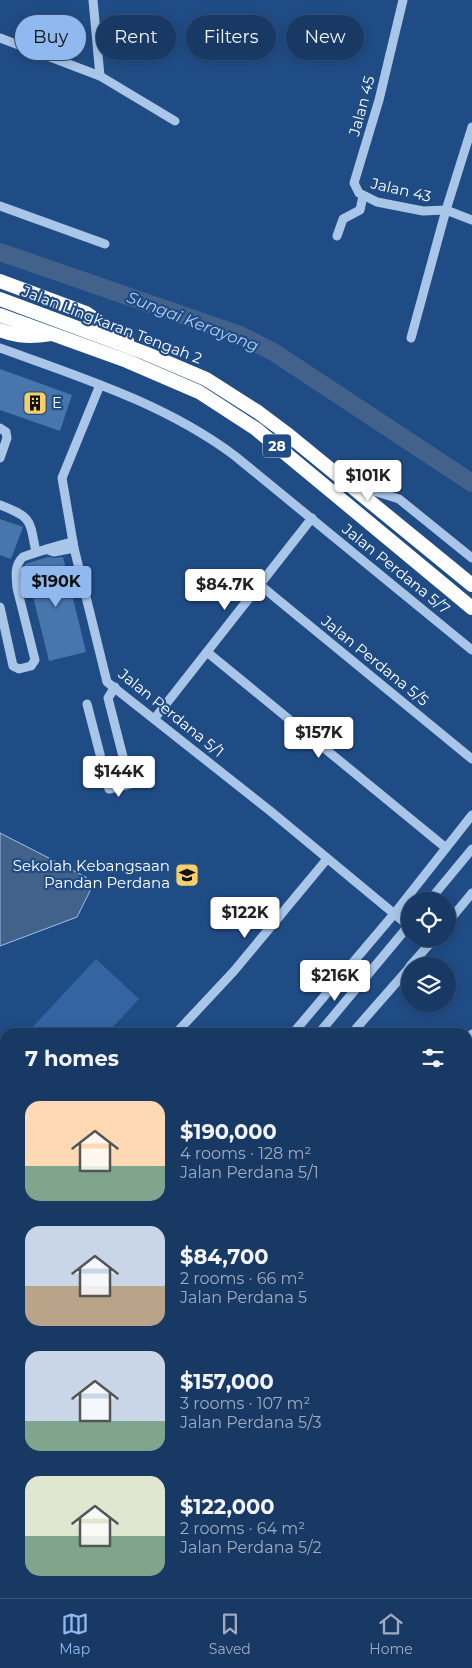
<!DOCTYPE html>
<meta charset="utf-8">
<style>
body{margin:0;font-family:Montserrat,sans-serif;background:#25446d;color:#f1f3f6;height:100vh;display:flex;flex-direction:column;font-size:19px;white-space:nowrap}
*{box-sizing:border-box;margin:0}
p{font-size:16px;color:#9facbf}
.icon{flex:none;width:28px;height:28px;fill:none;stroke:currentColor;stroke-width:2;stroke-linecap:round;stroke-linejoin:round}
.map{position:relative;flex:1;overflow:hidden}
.details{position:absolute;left:0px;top:1028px;width:472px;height:571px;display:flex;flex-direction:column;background:#183964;border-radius:15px 15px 0 0;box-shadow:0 2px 12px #0003,0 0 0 1px #365378}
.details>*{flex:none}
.banner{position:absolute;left:15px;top:15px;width:442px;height:45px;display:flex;gap:10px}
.fabs{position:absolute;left:401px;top:892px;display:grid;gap:10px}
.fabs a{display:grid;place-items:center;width:55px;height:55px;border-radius:50%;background:#183964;box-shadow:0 2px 12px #0003,0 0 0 1px #365378;font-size:25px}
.price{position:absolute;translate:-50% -42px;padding:0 11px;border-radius:5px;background:#fff;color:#222;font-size:16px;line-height:32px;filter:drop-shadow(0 1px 2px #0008)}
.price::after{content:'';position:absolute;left:50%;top:30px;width:15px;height:11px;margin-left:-8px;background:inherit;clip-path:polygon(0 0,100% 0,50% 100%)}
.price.selected{background:#90b9f0;color:#111}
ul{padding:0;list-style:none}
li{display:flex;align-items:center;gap:15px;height:125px;padding:0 25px}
li span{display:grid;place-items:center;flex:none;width:140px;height:100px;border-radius:15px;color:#555}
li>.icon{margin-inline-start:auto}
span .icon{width:60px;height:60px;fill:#fffc;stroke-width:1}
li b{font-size:21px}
h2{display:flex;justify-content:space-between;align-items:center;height:60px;padding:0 25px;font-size:21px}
.chip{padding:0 18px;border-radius:22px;background:#183964;box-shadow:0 2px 12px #0003,0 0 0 1px #365378;font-size:18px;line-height:45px}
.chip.selected{background:#90b9f0;color:#111}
.dock{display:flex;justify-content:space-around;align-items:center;height:70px;border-top:1px solid #365378;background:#183964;font-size:14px;color:#9facbf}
.dock a{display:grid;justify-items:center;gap:2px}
.dock .selected{color:#90b9f0}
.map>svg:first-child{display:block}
.green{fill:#3465a2}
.water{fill:#42628b;stroke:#9cc0eb}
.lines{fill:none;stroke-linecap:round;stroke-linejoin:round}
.river{stroke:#42628b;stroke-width:18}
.building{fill:#4975ad}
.minor{stroke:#a9c6e9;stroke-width:9}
.highway{stroke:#fff;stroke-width:14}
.labels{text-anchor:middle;stroke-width:4.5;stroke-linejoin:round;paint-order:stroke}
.shield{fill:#204c85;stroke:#bcc9da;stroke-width:1}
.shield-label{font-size:14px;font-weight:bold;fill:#fff}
.street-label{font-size:15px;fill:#fff;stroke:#204c85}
.poi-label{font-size:15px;fill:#fff;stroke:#204c85;text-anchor:start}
.water-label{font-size:16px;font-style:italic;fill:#b4d0f1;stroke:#204c85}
</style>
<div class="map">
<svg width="472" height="1598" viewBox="0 0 472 1598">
<rect width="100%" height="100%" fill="#204c85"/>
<path class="green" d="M 96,959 L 139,999 L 108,1032 L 28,1032 Z"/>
<path class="water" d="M 0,833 L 86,877 L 90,891 L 77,917 L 0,946 Z"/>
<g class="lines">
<path class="river" d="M 0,252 L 240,335 L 275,353 L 472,483"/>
</g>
<g class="building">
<path d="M 0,369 L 72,395 L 60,431 L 0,410 Z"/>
<path d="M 0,519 L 23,527 L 11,559 L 0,555 Z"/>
<path d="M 48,557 L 55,558 L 63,557 L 86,652 L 49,661 L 25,564 Z"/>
</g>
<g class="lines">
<g class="minor">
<path d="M 93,0 L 100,76"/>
<path d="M 403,0 L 379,100 L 354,183 L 359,193 L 377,202 L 423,211 L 446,210 L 472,220"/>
<path d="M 0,38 L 100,76 L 175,121"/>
<path d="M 0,206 L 105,244"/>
<path d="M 337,236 L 343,219 L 360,210 L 363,196"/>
<path d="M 411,338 L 446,210 L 472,127"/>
<path d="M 0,348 C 80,377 166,404 235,456 L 472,650"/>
<path d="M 100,385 L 62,478 L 74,548 L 107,682 L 269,810 L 409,926"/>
<path d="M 0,428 L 6,432 L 7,438 L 0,458"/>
<path d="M 355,485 L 399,499 L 472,558"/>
<path d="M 0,505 C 33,518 29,519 36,552"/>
<path d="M 48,550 L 54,552 L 74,548"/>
<path d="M 260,585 L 472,759"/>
<path d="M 0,607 L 13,666 L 19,669 L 31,666 L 35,660 L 17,588 C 16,577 14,565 23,557 C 40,551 55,546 73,542"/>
<path d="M 207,652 L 446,848"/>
<path d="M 87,704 L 109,789 L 130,784 L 108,698 L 115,687"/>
<path d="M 155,718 L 312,518"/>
<path d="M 429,901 L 472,849"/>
<path d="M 448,922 L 472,893"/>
<path d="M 410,966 L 434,939"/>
<path d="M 177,1032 L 234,971 L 327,859"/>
<path d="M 294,1032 L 394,914 L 472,815"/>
<path d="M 320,1032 L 410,924"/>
<path d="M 353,1032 L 410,967"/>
<path d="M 468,1039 L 472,1034"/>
<path d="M 0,1127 L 5,1132"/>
<path d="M 468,1186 L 472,1181"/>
<path d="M 0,1209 L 5,1204"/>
<path d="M 468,1218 L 472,1222"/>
<path d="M 468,1250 L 472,1253"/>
<path d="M 468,1279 L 472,1282"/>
<path d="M 0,1333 L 5,1328"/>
<path d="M 468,1363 L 472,1367"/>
<path d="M 0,1456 L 5,1451"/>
<path d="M 0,1578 L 5,1573"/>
<path d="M 328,1594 L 332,1598"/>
<path d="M 402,1594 L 404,1598"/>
<path d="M 428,1594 L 431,1598"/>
<path d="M 88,1598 L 92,1594"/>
</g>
<g class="highway">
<path d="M 0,281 L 86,313 L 127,341"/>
<path d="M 0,299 L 145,353 L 206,379 L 258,412 L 286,433 L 472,585"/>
<path d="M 0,315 L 127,361 L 199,392 L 256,429 L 472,608"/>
<path d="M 0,330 C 18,337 32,337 51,334"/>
</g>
</g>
<defs>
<g id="building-square" transform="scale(1.25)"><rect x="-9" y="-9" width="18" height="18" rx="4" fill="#f7cf69" stroke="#204c85"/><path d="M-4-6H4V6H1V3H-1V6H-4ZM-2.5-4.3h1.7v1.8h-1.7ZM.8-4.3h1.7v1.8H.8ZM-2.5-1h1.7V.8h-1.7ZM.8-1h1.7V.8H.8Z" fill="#111"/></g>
<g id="school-square" transform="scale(1.25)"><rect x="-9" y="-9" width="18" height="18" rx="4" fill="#f7cf69" stroke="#204c85"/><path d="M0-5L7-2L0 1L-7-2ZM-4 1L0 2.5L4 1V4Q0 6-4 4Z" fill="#111"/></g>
</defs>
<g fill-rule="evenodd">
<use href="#building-square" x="35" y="403"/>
<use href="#school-square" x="187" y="875"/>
</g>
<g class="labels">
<rect class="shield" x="263" y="434.5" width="28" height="23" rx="4"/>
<g class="shield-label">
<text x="277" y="451">28</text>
</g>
<g class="street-label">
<text transform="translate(362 106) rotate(-75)" y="5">Jalan 45</text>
<text transform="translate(401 190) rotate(13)" y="5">Jalan 43</text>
<text transform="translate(112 325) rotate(21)" y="5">Jalan Lingkaran Tengah 2</text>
<text transform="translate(396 569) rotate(39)" y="5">Jalan Perdana 5/7</text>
<text transform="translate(375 661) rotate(39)" y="5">Jalan Perdana 5/5</text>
<text transform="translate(171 713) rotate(39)" y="5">Jalan Perdana 5/1</text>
</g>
<g class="poi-label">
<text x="52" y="408">E</text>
<text x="170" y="871" text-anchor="end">Sekolah Kebangsaan<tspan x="170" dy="17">Pandan Perdana</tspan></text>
</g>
<g class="water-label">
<text transform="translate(193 321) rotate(21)" y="6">Sungai Kerayong</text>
</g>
</g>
</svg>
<div class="fabs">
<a><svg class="icon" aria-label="locate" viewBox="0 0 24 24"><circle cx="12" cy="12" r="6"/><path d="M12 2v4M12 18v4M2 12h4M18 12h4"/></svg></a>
<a><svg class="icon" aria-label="layers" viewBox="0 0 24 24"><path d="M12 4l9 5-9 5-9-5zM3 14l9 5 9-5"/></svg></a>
</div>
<b class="price" style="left:368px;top:502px">$101K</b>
<b class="price selected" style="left:56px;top:608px">$190K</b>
<b class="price" style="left:225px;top:611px">$84.7K</b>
<b class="price" style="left:319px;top:759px">$157K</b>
<b class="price" style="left:119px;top:798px">$144K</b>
<b class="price" style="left:245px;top:939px">$122K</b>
<b class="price" style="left:335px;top:1002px">$216K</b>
<div class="banner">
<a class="chip selected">Buy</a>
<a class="chip">Rent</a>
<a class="chip">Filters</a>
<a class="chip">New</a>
</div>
<section class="details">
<h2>7 homes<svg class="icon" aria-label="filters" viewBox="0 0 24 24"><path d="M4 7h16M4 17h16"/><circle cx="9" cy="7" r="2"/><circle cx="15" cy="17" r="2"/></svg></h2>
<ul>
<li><span style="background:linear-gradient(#ffd9b3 65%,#7fa58c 0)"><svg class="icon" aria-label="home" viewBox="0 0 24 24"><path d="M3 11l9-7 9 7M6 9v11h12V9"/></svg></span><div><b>$190,000</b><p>4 rooms · 128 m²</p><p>Jalan Perdana 5/1</p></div></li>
<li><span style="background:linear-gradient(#c9d6e8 60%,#b9a48a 0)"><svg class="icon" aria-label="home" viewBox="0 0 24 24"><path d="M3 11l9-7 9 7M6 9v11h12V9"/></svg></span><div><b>$84,700</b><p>2 rooms · 66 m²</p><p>Jalan Perdana 5</p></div></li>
<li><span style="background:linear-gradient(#c9d6e8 70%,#7fa58c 0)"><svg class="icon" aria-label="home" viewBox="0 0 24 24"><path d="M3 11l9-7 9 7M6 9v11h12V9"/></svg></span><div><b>$157,000</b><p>3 rooms · 107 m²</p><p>Jalan Perdana 5/3</p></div></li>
<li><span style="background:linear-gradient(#dfe7d0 60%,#7fa58c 0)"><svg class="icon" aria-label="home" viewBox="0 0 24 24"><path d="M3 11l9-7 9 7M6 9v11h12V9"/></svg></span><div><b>$122,000</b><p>2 rooms · 64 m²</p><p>Jalan Perdana 5/2</p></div></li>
</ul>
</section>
</div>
<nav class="dock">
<a class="selected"><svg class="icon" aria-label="map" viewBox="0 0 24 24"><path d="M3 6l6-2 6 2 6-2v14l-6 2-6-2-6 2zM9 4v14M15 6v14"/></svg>Map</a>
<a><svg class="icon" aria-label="saved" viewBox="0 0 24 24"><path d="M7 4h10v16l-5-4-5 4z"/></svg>Saved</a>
<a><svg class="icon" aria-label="home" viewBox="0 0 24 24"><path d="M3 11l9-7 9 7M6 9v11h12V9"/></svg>Home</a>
</nav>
